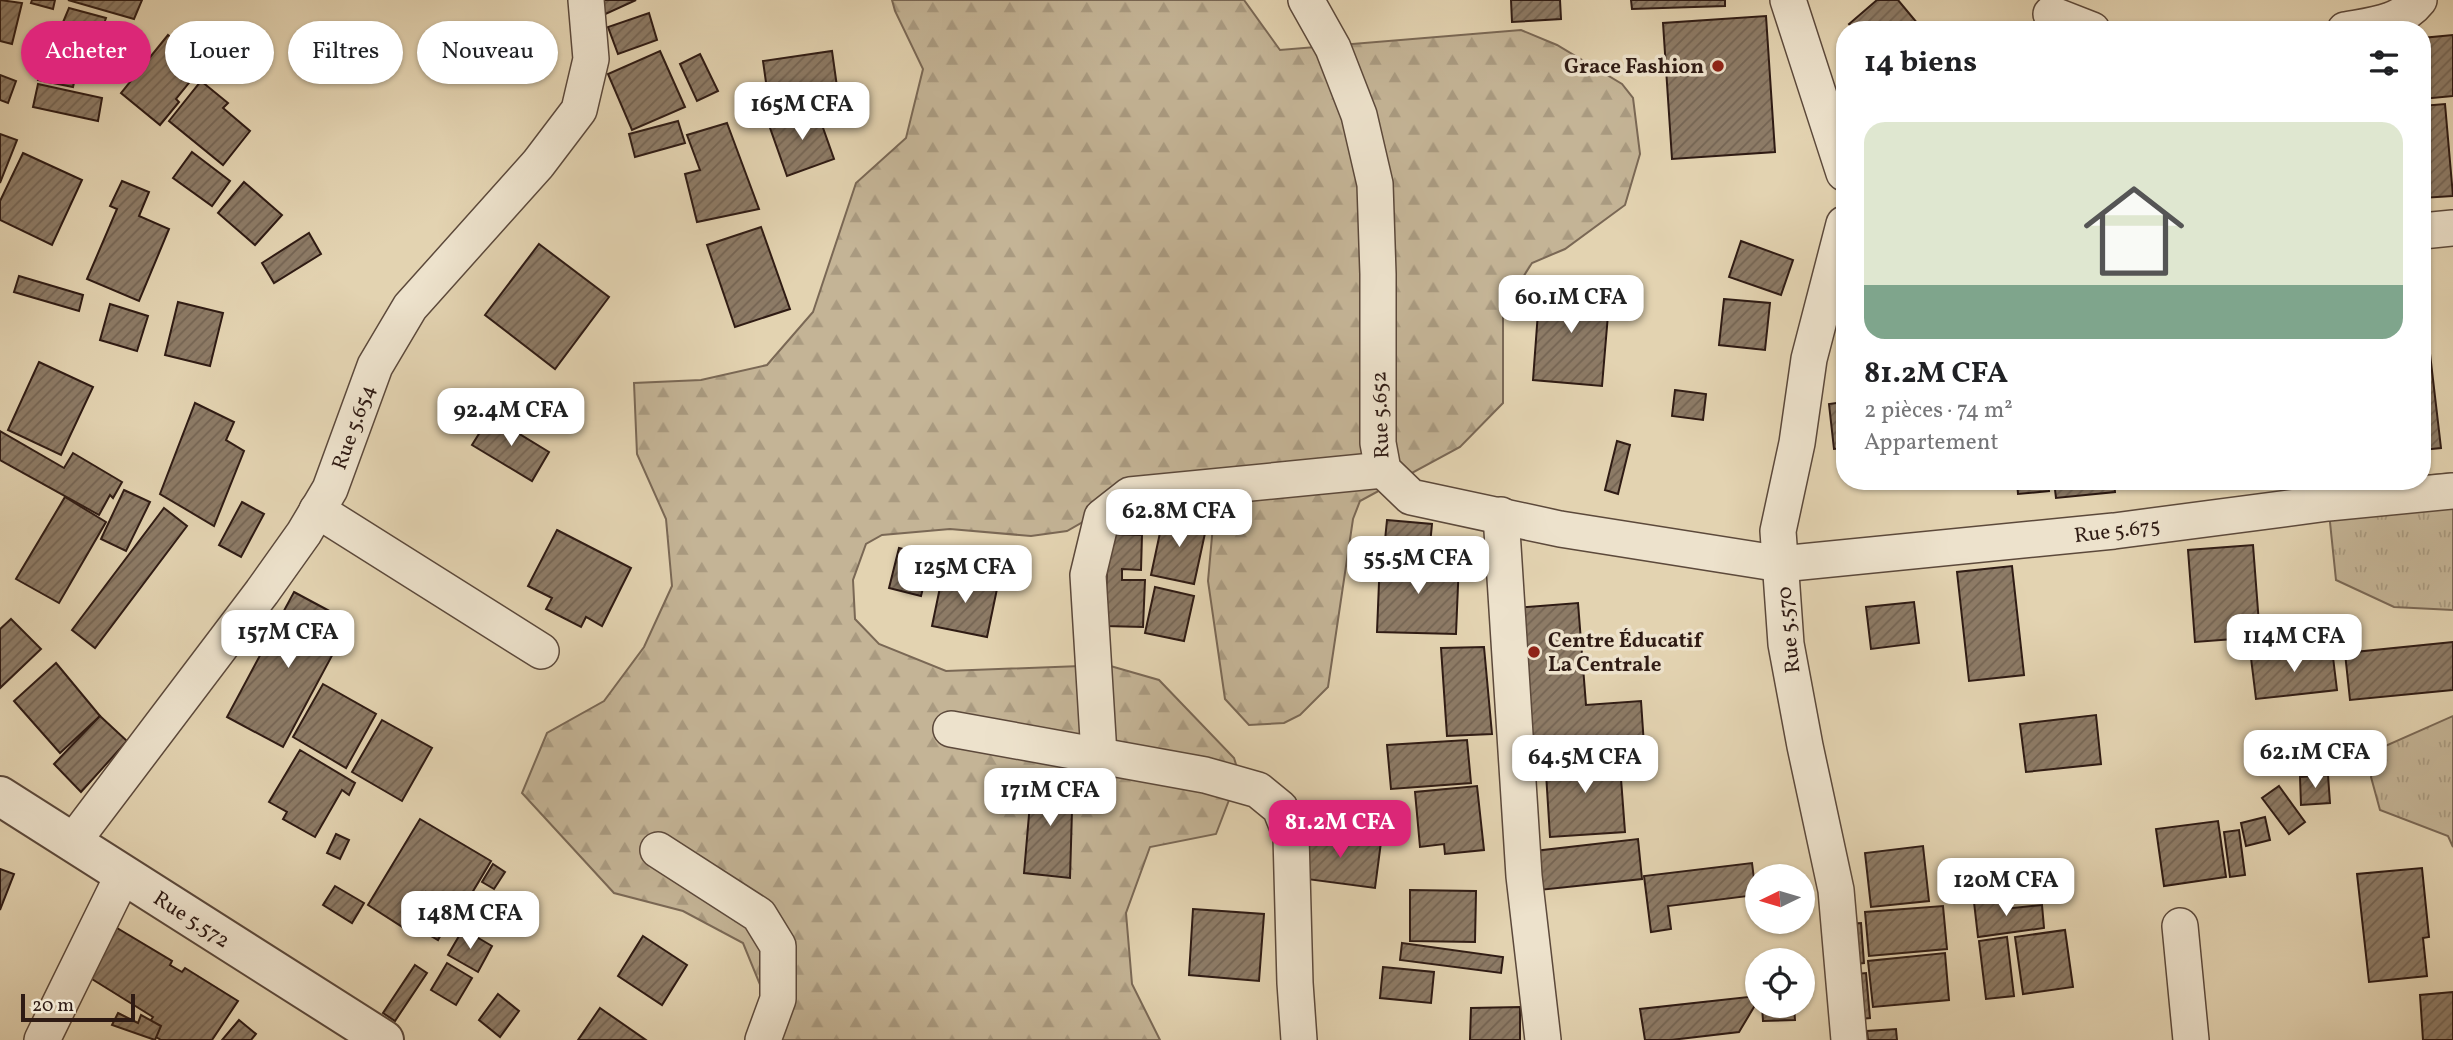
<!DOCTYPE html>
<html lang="fr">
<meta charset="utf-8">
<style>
body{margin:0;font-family:Vollkorn,serif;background:#f6f6f6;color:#202124;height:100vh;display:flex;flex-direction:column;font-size:26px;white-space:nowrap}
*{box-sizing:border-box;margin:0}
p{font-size:23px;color:#757577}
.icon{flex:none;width:38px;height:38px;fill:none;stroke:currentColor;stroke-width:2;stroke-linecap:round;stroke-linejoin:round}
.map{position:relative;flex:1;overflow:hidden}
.panel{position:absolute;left:1836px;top:21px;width:595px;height:469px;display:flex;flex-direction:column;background:#fff;border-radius:28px;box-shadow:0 2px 5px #0004}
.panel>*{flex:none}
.top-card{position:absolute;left:21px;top:21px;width:665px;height:63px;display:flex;gap:14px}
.needle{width:46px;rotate:265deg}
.buttons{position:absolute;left:1745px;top:864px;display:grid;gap:14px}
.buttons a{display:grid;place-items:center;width:70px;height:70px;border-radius:50%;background:#fff;box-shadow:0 2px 5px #0004;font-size:35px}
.scale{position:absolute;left:21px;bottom:18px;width:114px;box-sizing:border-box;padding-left:7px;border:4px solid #2f1b14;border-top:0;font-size:19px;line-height:24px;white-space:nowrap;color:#2f1b14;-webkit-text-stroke:5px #ede2cc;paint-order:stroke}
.price{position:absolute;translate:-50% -60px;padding:0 16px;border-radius:14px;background:#fff;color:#222;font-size:23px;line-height:46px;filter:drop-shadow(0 2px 4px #0008)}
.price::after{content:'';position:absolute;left:50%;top:42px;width:21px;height:16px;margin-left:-10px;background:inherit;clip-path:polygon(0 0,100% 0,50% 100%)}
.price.active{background:#db2777;color:#fff}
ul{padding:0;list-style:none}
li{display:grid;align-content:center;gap:14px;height:371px;padding:0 28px}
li+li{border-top:2px solid #e0e0e0}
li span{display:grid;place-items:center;height:217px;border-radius:21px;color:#555}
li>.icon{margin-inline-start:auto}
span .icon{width:126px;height:126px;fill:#fffc;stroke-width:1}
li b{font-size:30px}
h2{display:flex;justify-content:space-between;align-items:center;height:84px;padding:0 28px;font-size:30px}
.pill{padding:0 24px;border-radius:32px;background:#fff;box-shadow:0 2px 5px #0004;font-size:24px;line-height:63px}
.pill.active{background:#db2777;color:#fff}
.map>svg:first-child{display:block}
.grass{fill:url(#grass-tufts);stroke:#7a6855;stroke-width:2}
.forest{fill:url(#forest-firs);stroke:#7a6855;stroke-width:2}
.building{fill:url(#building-hatch);stroke:#2f1b14;stroke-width:2}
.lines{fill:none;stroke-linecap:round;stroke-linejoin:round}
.minor-casing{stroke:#5c493b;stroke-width:38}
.tertiary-casing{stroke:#5c493b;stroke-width:42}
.minor{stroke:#ede2cc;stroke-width:35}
.tertiary{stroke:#ede2cc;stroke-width:38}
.poi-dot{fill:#8f2418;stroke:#ede2cc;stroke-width:2.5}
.labels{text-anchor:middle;stroke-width:7;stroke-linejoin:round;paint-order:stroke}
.poi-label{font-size:21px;font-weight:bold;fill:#2f1b14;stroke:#ede2cc;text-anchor:end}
.street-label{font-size:21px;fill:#2f1b14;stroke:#ede2cc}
</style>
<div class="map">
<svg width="2453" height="1040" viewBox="0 0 2453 1040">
<defs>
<pattern id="grass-tufts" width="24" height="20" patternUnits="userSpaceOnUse" patternTransform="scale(1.75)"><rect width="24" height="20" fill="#c4b496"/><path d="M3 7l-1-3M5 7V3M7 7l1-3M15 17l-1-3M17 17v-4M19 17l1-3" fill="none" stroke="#a99a80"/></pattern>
<pattern id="forest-firs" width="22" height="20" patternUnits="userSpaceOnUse" patternTransform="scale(1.75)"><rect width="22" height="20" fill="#c4b496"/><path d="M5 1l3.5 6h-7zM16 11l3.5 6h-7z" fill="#a99a80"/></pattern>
<pattern id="building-hatch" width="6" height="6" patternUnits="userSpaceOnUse" patternTransform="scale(1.75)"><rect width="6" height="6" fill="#8d7b66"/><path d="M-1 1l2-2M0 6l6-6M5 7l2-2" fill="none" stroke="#746453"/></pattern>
</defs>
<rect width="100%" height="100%" fill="#e3d3b1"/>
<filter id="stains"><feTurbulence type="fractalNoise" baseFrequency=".00286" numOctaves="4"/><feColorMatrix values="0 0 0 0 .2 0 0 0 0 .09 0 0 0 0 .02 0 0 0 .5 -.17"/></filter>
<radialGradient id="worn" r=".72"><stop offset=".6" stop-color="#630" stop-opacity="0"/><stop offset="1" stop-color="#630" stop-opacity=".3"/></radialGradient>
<g class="grass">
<path d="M 2453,473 L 2453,610 L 2394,607 L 2336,580 L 2328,503 L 2422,481 L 2422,476 Z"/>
<path d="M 2453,716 L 2453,847 L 2448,836 L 2380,810 L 2371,777 L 2383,747 Z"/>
</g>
<path class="forest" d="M 892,0 L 1244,0 L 1280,50 L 1521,30 L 1557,45 L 1622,84 L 1633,98 L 1640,154 L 1625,205 L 1565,249 L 1532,263 L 1503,309 L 1503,403 L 1460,447 L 1360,501 L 1353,519 L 1328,687 L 1300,715 L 1284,723 L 1249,725 L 1225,699 L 1208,581 L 1215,503 L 1130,495 L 1067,531 L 1031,536 L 950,529 L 882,535 L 866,544 L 853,580 L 855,619 L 879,644 L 946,671 L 1107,665 L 1159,680 L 1234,758 L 1239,774 L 1216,834 L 1150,847 L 1126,913 L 1132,984 L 1160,1040 L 771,1040 L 770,1009 L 743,943 L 683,911 L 614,893 L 522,793 L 547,733 L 604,701 L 644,647 L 672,586 L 666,519 L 637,454 L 634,383 L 701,380 L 767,365 L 813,312 L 856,183 L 906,138 L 923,69 L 895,11 Z"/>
<g class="building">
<path d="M 0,0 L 22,3 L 12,44 L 0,41 Z"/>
<path d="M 32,0 L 55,0 L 53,9 L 31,3 Z"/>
<path d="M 68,0 L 142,0 L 134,19 Z"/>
<path d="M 591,0 L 636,0 L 599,17 Z"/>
<path d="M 1511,0 L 1560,0 L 1561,19 L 1512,22 Z"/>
<path d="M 1631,0 L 1725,0 L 1725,6 L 1632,9 Z"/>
<path d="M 1877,0 L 1898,0 L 1923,30 L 1854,30 L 1849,24 Z"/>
<path d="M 69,8 L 106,18 L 90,64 L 50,53 Z"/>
<path d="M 649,13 L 657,40 L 618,54 L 608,27 Z"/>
<path d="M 1766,16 L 1775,152 L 1672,159 L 1663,23 Z"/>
<path d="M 168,35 L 188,51 L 180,60 L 196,74 L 176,99 L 179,102 L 160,125 L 121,93 Z"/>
<path d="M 2453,35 L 2453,96 L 2422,99 L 2422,38 Z"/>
<path d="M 660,51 L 685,107 L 632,130 L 608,74 Z"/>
<path d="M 832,51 L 839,101 L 770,111 L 763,61 Z"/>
<path d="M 700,54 L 718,91 L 697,101 L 680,64 Z"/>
<path d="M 42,59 L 78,66 L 73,87 L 38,80 Z"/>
<path d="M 0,75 L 16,81 L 8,103 L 0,100 Z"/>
<path d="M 201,81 L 228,103 L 223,108 L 250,131 L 223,165 L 169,121 Z"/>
<path d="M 38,84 L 102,98 L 98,121 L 33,107 Z"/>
<path d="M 2445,104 L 2453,196 L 2422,198 L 2422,106 Z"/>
<path d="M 816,108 L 834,159 L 787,176 L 769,125 Z"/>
<path d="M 678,121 L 685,143 L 635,157 L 629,134 Z"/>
<path d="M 727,123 L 759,209 L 697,222 L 685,174 L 700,170 L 687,135 Z"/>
<path d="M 0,134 L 17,140 L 0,183 Z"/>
<path d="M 192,152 L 230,181 L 212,206 L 173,178 Z"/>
<path d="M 23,153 L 82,180 L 52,245 L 0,220 L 0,201 Z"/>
<path d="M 122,181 L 149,192 L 139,216 L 169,229 L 139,301 L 87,279 L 117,209 L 110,206 Z"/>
<path d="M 244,182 L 282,215 L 255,245 L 218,213 Z"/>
<path d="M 761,227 L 790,309 L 735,327 L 707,245 Z"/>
<path d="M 309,233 L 321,254 L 274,283 L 262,263 Z"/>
<path d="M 1741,241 L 1793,260 L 1781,295 L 1729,277 Z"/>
<path d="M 539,244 L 609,297 L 555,369 L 485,315 Z"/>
<path d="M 19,276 L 83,295 L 79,311 L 14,292 Z"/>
<path d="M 1540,285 L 1610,291 L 1602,386 L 1533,380 Z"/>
<path d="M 1724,299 L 1770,303 L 1765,350 L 1719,345 Z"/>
<path d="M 178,302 L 223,313 L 210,366 L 165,355 Z"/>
<path d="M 110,304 L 148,316 L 137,351 L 100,340 Z"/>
<path d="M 2429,345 L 2441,448 L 2422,450 L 2422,346 Z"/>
<path d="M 39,362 L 93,387 L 61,455 L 8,430 Z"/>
<path d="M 1675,390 L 1706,394 L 1703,420 L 1672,416 Z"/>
<path d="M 1844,402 L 1844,448 L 1834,449 L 1829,404 Z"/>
<path d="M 195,403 L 234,422 L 226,440 L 244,451 L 214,526 L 160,494 Z"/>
<path d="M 490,416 L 549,452 L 532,481 L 472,445 Z"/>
<path d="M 0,431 L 64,468 L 73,453 L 122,482 L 113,498 L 110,495 L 99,515 L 0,460 Z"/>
<path d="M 1617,441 L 1630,445 L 1618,494 L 1605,490 Z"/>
<path d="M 1973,481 L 2013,481 L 2013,483 L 1973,487 Z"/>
<path d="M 2017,481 L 2048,481 L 2049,491 L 2018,494 Z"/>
<path d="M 2054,481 L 2114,481 L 2115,492 L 2056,498 Z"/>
<path d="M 124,490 L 150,502 L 126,551 L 101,539 Z"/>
<path d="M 65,497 L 106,522 L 59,603 L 16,579 Z"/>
<path d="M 242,502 L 264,514 L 241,557 L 219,545 Z"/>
<path d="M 164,508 L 187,526 L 95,648 L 72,630 Z"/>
<path d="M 1164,514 L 1207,524 L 1194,584 L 1151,575 Z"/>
<path d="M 1387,520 L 1432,524 L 1430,545 L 1385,540 Z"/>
<path d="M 557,530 L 631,568 L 602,626 L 586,617 L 581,627 L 546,609 L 552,598 L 528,586 Z"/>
<path d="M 1108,534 L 1142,535 L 1141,570 L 1122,569 L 1122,580 L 1145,580 L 1143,627 L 1105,626 Z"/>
<path d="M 2253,545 L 2260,637 L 2195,642 L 2188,550 Z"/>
<path d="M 899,548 L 931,556 L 921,596 L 889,588 Z"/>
<path d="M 1380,558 L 1459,561 L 1456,634 L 1377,632 Z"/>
<path d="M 2012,566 L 2024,675 L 1969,681 L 1957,572 Z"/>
<path d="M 943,573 L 998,584 L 987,637 L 932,626 Z"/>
<path d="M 1155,587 L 1194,596 L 1184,641 L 1145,633 Z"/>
<path d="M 294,592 L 350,622 L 283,747 L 227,717 Z"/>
<path d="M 1914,602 L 1919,643 L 1871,649 L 1866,607 Z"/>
<path d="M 1578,603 L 1586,705 L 1641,701 L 1644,745 L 1526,754 L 1514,608 Z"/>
<path d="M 11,619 L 41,649 L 0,688 L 0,629 Z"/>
<path d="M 2453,642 L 2453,690 L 2350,700 L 2345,653 Z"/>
<path d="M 1484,647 L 1492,734 L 1447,736 L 1441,648 Z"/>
<path d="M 2332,649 L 2337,690 L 2256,699 L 2251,658 Z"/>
<path d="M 56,663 L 100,716 L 60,753 L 14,701 Z"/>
<path d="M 323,684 L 376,714 L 346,768 L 293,737 Z"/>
<path d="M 2096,715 L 2101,764 L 2026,772 L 2020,724 Z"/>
<path d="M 100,716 L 127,741 L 81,792 L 54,764 Z"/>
<path d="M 382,720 L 432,748 L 402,801 L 352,772 Z"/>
<path d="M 1467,740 L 1471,783 L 1391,789 L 1387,745 Z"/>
<path d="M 300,750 L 355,783 L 349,795 L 342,790 L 315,837 L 283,819 L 287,812 L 269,802 Z"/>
<path d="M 1619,752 L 1625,832 L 1550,837 L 1545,757 Z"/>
<path d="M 2328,775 L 2330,803 L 2301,805 L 2300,777 Z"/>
<path d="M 1073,777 L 1070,878 L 1024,873 L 1032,780 Z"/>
<path d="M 1477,786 L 1484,850 L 1445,854 L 1444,844 L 1420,847 L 1415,792 Z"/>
<path d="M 2279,786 L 2305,822 L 2289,834 L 2262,798 Z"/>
<path d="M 2265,817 L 2270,840 L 2246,846 L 2241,823 Z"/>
<path d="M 420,819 L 491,861 L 460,913 L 426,892 L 404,928 L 368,905 Z"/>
<path d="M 2218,821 L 2226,877 L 2164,886 L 2156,829 Z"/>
<path d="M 2239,830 L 2245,875 L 2230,877 L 2224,832 Z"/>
<path d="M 1305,832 L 1381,842 L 1375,888 L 1299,878 Z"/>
<path d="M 336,834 L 349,840 L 340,859 L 327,853 Z"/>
<path d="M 1638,839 L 1642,879 L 1530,891 L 1526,852 Z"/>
<path d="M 1923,846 L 1929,901 L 1871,907 L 1865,853 Z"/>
<path d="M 1752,863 L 1756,895 L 1668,906 L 1671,929 L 1651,932 L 1644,876 Z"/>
<path d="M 493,864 L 505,872 L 494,889 L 482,882 Z"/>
<path d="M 2422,868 L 2429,937 L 2423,938 L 2427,976 L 2369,982 L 2357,874 Z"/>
<path d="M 0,869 L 14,874 L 0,910 Z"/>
<path d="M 335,886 L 364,903 L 352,923 L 323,905 Z"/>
<path d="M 1410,890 L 1476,891 L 1475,942 L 1410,941 Z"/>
<path d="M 2002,898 L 2004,909 L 2042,905 L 2044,928 L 1978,937 L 1974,902 Z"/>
<path d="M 430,899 L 453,913 L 438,940 L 414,926 Z"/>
<path d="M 1943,906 L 1947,949 L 1869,956 L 1865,912 Z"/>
<path d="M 1193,909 L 1264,914 L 1259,981 L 1189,975 Z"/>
<path d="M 107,922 L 172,961 L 170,965 L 182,972 L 185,968 L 238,1001 L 212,1040 L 161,1040 L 144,1030 L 153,1017 L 79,971 Z"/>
<path d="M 1861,923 L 1864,963 L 1846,965 L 1843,924 Z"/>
<path d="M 463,929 L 492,946 L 478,972 L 448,955 Z"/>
<path d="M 2065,930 L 2073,987 L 2023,994 L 2015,937 Z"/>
<path d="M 643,936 L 687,965 L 662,1005 L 618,976 Z"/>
<path d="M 2007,937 L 2014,996 L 1986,999 L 1979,941 Z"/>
<path d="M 1402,943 L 1503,957 L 1501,973 L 1400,960 Z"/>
<path d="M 1945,953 L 1949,1000 L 1873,1007 L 1868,961 Z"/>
<path d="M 447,963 L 472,978 L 456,1005 L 431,990 Z"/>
<path d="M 415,965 L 427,973 L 395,1021 L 383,1013 Z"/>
<path d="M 1383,967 L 1434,972 L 1431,1003 L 1380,998 Z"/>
<path d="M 1866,973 L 1870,1018 L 1850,1020 L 1846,975 Z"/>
<path d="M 2453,992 L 2453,1040 L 2423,1040 L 2420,995 Z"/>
<path d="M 498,994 L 519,1011 L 500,1037 L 479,1020 Z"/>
<path d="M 1757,996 L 1757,1002 L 1739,1032 L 1671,1040 L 1645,1040 L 1640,1009 Z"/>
<path d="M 1762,1006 L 1794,1006 L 1795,1020 L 1763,1021 Z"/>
<path d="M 1520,1007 L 1520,1040 L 1470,1040 L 1471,1008 Z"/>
<path d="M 600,1008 L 646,1040 L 578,1040 Z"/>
<path d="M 118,1013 L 138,1023 L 141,1015 L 161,1026 L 155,1040 L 112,1025 Z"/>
<path d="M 239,1020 L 256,1034 L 251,1040 L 222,1040 Z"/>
<path d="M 1896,1029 L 1897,1040 L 1868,1040 L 1867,1031 Z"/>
</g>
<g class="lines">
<g class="minor-casing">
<g id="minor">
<path d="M 1306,0 L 1333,48 L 1359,115 L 1375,184 L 1378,274 L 1378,443 L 1383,470 L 1411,497 L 1560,529 L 1781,564 L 2114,531 L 2328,503 L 2453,491"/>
<path d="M 1788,0 L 1844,173"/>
<path d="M 2051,14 L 2092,30"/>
<path d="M 2345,30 C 2372,25 2401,23 2419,0"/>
<path d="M 1844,224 L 1809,359 L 1797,443 L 1778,531 L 1786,644 L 1805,746 L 1836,890 L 1849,1040"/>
<path d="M 2422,231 L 2453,228"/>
<path d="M 317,510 L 541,651"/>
<path d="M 1501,515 L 1524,876 L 1543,1040"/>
<path d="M 951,729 L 1205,775 L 1258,790 L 1280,808 L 1291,836 L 1295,983 L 1299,1040"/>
<path d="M 1099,755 L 1088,575 L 1102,517 L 1130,495 L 1383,470"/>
<path d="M 72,843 L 262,592 L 304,533 L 330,489 L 375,366 L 410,307 L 538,164 L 579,110 L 591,59 L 586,0"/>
<path d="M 658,850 L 759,915 L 778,946 L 778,999 L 763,1040"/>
<path d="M 2180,926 L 2191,1040"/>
<path d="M 42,1040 L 123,875"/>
</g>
</g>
<g class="tertiary-casing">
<path id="tertiary" d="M 0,796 L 384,1040"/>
</g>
<use href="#minor" class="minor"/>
<use href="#tertiary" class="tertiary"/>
</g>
<g class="poi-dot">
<circle cx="1718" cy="66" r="7"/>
<circle cx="1534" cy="652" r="7"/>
</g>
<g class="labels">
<g class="poi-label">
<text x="1704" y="73">Grace Fashion</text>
<text x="1548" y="647" text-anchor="start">Centre Éducatif<tspan x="1548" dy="24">La Centrale</tspan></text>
</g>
<g class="street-label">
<text transform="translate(1380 415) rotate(-92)" y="7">Rue 5.652</text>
<text transform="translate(353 427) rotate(-70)" y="7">Rue 5.654</text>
<text transform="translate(2117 530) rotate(-7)" y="7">Rue 5.675</text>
<text transform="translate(1788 630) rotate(-96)" y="7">Rue 5.570</text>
<text transform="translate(192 919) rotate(33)" y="7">Rue 5.572</text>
</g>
</g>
<rect width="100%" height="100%" filter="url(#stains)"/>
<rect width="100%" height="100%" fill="url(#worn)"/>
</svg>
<div class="buttons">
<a><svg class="needle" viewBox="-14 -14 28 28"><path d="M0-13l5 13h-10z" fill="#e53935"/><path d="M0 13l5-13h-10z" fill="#757577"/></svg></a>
<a><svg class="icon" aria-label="locate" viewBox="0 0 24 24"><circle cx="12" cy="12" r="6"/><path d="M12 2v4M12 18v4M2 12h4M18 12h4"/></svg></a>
</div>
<div class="scale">20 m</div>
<b class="price" style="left:802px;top:142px">165M CFA</b>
<b class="price" style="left:1571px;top:335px">60.1M CFA</b>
<b class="price" style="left:511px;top:448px">92.4M CFA</b>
<b class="price" style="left:1179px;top:549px">62.8M CFA</b>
<b class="price" style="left:1418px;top:596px">55.5M CFA</b>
<b class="price" style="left:965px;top:605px">125M CFA</b>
<b class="price" style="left:288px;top:670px">157M CFA</b>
<b class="price" style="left:2294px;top:674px">114M CFA</b>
<b class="price" style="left:2315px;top:790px">62.1M CFA</b>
<b class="price" style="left:1585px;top:795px">64.5M CFA</b>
<b class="price" style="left:1050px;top:828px">171M CFA</b>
<b class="price active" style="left:1340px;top:860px">81.2M CFA</b>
<b class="price" style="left:2006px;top:918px">120M CFA</b>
<b class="price" style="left:470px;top:951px">148M CFA</b>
<div class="top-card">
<a class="pill active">Acheter</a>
<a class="pill">Louer</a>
<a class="pill">Filtres</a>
<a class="pill">Nouveau</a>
</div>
<section class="panel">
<h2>14 biens<svg class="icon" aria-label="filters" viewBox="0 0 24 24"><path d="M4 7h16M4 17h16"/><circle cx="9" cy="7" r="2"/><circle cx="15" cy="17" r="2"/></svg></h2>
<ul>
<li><span style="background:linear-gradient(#dfe7d0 75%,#7fa58c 0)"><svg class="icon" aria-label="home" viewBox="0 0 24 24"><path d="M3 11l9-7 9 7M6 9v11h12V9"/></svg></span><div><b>81.2M CFA</b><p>2 pièces · 74 m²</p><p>Appartement</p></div></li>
</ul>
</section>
</div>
